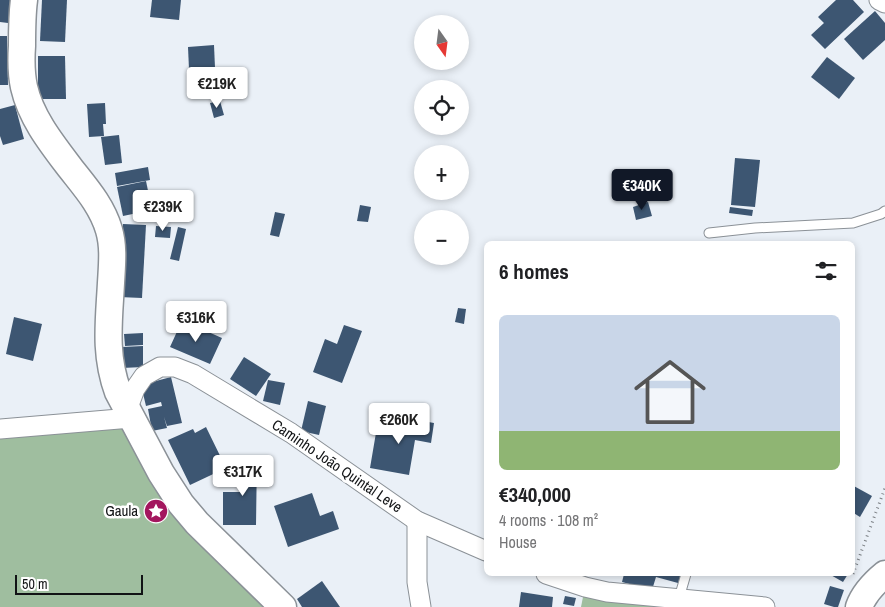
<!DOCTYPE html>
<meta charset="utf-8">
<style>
body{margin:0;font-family:"Archivo Narrow",sans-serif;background:#f6f6f6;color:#202124;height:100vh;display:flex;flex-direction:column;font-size:19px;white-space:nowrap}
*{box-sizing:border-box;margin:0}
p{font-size:16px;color:#757577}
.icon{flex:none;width:28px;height:28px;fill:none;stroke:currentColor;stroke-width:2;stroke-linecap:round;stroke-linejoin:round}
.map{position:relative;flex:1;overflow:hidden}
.details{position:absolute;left:484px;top:241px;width:371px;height:335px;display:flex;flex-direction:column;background:#fff;border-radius:8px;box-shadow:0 2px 8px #0003}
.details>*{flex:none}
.needle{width:32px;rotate:166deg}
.controls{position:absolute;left:414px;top:15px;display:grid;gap:10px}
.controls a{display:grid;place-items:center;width:55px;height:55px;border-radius:50%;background:#fff;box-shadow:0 2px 8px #0003;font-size:25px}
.scale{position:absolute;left:15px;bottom:12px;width:128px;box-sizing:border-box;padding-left:5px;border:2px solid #111315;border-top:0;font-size:14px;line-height:18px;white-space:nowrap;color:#111315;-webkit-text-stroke:4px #fff;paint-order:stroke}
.price{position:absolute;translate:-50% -42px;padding:0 11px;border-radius:5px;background:#fff;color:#222;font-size:16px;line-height:32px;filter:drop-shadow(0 1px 2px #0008)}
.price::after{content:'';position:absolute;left:50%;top:30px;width:15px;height:11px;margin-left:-8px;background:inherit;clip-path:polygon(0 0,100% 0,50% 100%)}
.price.active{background:#111827;color:#fff}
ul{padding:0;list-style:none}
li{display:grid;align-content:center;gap:10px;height:265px;padding:0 15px}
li+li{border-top:1px solid #e0e0e0}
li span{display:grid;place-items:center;height:155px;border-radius:8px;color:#555}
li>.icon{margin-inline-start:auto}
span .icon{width:90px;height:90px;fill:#fffc;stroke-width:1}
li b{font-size:21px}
h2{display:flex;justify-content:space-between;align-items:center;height:60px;padding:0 15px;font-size:21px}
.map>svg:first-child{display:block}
.forest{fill:#9fbe9f}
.building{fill:#3d5672}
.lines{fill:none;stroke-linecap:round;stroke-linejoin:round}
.service-casing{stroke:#8b9197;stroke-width:11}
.minor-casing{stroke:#8b9197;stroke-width:21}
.secondary-casing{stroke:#8b9197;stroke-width:29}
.path{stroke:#7c8085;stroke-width:3;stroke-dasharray:1 4;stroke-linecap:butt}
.service{stroke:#fff;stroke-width:9}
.minor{stroke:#fff;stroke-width:19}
.secondary{stroke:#fff;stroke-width:26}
.labels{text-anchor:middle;stroke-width:5;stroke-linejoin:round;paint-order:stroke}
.street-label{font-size:15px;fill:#111315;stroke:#fff}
.poi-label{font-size:15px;fill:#111315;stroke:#fff;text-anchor:end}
</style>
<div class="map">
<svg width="885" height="607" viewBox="0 0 885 607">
<rect width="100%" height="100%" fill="#eaf0f7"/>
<g class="forest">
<path d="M 131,418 L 197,523 L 283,607 L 0,607 L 0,429 Z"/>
<path d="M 585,587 L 745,607 L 581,607 Z"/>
</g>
<g class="building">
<path d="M 0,0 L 11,0 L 8,23 L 0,22 Z"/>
<path d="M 42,0 L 67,0 L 65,42 L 40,41 Z"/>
<path d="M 152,0 L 181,0 L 179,20 L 150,17 Z"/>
<path d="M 836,0 L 853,0 L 864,12 L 825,49 L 811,35 L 824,23 L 818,17 Z"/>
<path d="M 875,11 L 885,23 L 885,40 L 863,60 L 844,39 Z"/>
<path d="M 0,36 L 7,36 L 8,85 L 0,85 Z"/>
<path d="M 214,45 L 216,91 L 190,92 L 188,47 Z"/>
<path d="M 38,56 L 65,56 L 66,99 L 38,99 Z"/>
<path d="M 827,57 L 855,78 L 839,99 L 811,77 Z"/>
<path d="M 220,101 L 224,115 L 214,118 L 210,103 Z"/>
<path d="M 105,103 L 106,124 L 103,124 L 104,136 L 89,137 L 87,104 Z"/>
<path d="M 15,105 L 24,139 L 3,145 L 0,136 L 0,109 Z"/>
<path d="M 119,135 L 122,163 L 105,165 L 101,137 Z"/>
<path d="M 735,158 L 760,160 L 755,207 L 731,205 Z"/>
<path d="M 148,167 L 150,180 L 117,186 L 115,173 Z"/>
<path d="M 146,181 L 152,210 L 123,216 L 117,187 Z"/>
<path d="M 648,202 L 652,216 L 636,220 L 633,207 Z"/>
<path d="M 360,205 L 371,207 L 368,222 L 357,221 Z"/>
<path d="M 730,207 L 753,210 L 752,216 L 729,213 Z"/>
<path d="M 275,212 L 285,214 L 279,237 L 270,235 Z"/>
<path d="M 123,224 L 146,225 L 142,298 L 119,297 Z"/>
<path d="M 156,226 L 171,227 L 170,238 L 155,237 Z"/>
<path d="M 178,227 L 186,229 L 179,261 L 170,259 Z"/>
<path d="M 458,308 L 466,309 L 464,324 L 455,322 Z"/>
<path d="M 14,317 L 42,324 L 33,361 L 6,354 Z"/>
<path d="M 180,325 L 195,332 L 197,327 L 222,338 L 210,364 L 170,347 Z"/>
<path d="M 344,325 L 362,331 L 342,383 L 313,372 L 325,339 L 337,344 Z"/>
<path d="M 143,333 L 143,345 L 125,346 L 124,334 Z"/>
<path d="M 143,346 L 143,367 L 122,368 L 122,347 Z"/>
<path d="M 244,357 L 271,374 L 256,396 L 230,379 Z"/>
<path d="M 171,377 L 182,423 L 167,426 L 164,417 L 167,428 L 152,431 L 148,409 L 162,406 L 161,402 L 146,406 L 141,385 Z"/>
<path d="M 268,380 L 285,383 L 280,405 L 263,401 Z"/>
<path d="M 308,401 L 326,406 L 319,435 L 301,431 Z"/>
<path d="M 406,418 L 434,423 L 431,443 L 415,440 L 409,475 L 370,468 L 378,421 L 404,425 Z"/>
<path d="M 206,427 L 226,468 L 190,485 L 168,440 L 193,429 L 195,433 Z"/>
<path d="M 242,456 L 257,456 L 256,525 L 223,525 L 223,492 L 242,492 Z"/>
<path d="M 852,485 L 872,496 L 860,517 L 852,512 Z"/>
<path d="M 312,493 L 320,516 L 333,511 L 339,529 L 288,547 L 274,506 Z"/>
<path d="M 624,574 L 681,574 L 678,583 L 656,577 L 652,590 L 622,582 Z"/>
<path d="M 829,574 L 848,574 L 843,582 Z"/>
<path d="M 322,581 L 340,607 L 302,607 L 297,599 Z"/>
<path d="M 830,586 L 844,590 L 838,607 L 834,607 L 824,604 Z"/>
<path d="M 521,592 L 553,597 L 552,607 L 519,607 Z"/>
<path d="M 565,596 L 576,598 L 574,606 L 563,604 Z"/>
</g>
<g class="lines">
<g class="service-casing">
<g id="service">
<path d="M 709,233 L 755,228 L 853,223 L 881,214 L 885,211"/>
<path d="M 679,598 L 686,574"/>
</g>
</g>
<g class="minor-casing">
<g id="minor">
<path d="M 879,0 L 885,3"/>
<path d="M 127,410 L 135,389 L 144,376 L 160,367 L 175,367 L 193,374 L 291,433 L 417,521 L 486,551"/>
<path d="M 0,429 L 131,418"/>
<path d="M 417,521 L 417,582 L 421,607"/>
<path d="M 546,574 L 585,587 L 607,592 L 765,607"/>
</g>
</g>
<g class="secondary-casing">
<g id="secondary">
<path d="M 24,0 C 22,15 22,30 22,46 C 21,60 21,73 24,87 C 31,118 52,144 71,169 C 86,188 102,206 109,230 C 114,247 112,265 111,283 C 109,321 104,354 118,392 L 161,473 L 181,504 L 197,523 L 283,607"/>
<path d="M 859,607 C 864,593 874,583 885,574"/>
</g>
</g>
<path class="path" d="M 853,574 L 885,488"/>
<use href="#service" class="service"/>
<use href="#minor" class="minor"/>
<use href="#secondary" class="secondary"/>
</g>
<defs>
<g id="sight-disc" transform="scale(1.25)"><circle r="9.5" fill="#a3165e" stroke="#fff"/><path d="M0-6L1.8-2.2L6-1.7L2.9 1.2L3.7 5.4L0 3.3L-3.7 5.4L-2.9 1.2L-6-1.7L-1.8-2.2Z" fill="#fff"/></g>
</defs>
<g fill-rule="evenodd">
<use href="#sight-disc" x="156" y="511"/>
</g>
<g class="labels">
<g class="street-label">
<text transform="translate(337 466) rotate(34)" y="5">Caminho João Quintal Leve</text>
</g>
<g class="poi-label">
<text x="138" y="516">Gaula</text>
</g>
</g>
</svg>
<div class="controls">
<a><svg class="needle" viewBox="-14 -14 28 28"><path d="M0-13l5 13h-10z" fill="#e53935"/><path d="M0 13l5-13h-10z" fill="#757577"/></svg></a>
<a><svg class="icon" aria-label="locate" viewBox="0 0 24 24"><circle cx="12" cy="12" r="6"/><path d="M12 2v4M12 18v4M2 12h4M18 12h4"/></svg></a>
<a>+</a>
<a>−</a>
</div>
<div class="scale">50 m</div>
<b class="price" style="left:217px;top:109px">€219K</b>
<b class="price active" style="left:642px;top:211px">€340K</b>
<b class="price" style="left:163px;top:232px">€239K</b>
<b class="price" style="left:196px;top:343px">€316K</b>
<b class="price" style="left:399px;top:445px">€260K</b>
<b class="price" style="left:243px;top:497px">€317K</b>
<section class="details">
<h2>6 homes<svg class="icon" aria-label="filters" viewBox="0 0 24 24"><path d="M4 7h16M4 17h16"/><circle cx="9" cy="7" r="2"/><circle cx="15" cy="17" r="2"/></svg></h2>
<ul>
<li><span style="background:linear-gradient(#c9d6e8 75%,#8fb573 0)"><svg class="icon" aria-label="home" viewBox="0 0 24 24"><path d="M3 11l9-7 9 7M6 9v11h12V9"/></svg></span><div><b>€340,000</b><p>4 rooms · 108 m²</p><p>House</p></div></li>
</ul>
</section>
</div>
